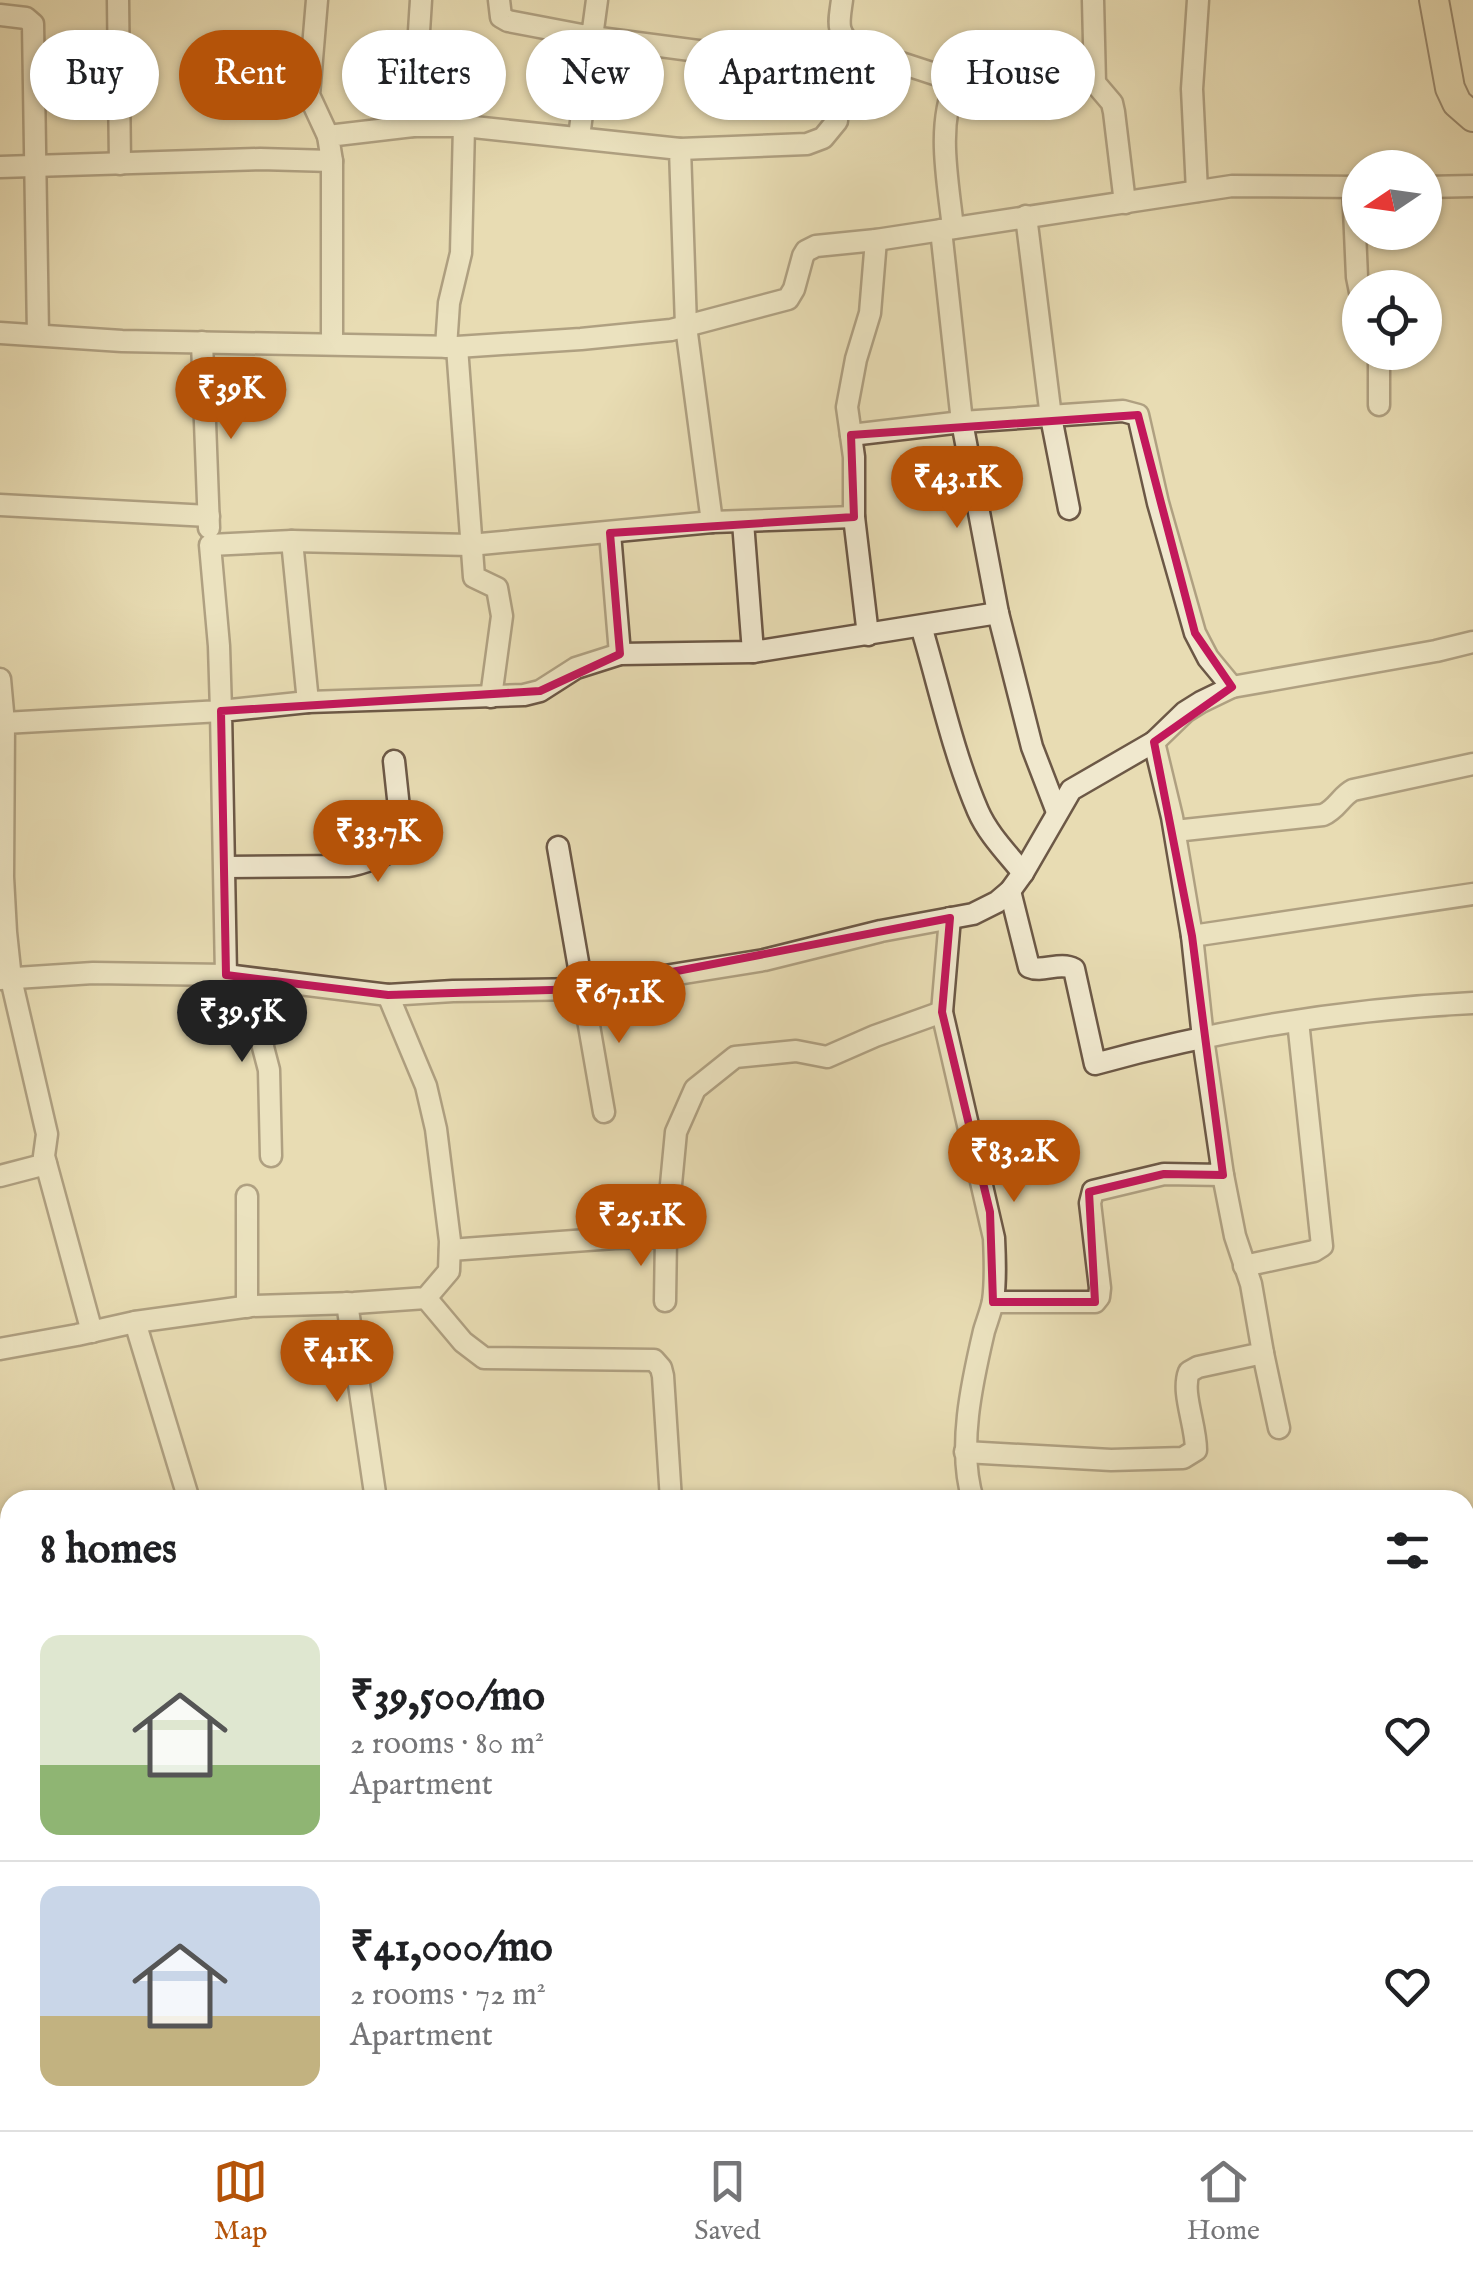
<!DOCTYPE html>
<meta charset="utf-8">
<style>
body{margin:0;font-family:"IM FELL English",serif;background:#f2f2f2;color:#202124;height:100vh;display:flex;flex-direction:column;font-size:38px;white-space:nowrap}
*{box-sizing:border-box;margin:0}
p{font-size:32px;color:#757577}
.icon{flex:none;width:55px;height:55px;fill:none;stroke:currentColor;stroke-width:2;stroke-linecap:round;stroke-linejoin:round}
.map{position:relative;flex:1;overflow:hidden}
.side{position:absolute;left:0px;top:1490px;width:1475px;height:640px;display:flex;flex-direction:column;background:#fff;border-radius:30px 30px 0 0;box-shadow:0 2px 8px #0004}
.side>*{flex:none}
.guide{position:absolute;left:30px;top:30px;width:1415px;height:90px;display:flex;gap:20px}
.needle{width:65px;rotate:257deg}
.tools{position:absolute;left:1342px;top:150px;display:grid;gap:20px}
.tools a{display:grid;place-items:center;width:100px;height:100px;border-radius:50%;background:#fff;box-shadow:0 2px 8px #0004;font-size:50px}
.price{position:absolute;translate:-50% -85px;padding:0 22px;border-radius:35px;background:#b45309;color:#fff;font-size:32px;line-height:65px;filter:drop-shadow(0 2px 5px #0008)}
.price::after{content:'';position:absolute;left:50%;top:60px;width:30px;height:22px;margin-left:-15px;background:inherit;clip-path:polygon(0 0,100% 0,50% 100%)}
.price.selected{background:#222;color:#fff}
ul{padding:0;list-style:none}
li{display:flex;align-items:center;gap:30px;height:250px;padding:0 40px}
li+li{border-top:2px solid #e0e0e0}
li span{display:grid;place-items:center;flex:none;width:280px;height:200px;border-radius:20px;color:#555}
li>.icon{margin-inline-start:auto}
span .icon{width:120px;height:120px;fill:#fffc;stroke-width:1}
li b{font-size:42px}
h2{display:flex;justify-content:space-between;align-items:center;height:120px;padding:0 40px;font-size:42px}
.pill{padding:0 35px;border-radius:45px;background:#fff;box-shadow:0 2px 8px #0004;font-size:35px;line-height:90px}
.pill.selected{background:#b45309;color:#fff}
.menu{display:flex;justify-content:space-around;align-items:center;height:140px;border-top:2px solid #e0e0e0;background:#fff;font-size:28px;color:#757577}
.menu a{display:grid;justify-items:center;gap:5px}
.menu .selected{color:#b45309}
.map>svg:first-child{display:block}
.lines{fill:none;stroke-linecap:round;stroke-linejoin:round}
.minor-casing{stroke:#6c5846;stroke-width:25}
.major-casing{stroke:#422c22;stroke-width:32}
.minor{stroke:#f0e8ce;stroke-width:20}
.major{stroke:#e8dcb3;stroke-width:28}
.marked{fill:none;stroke:#c2185b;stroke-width:8;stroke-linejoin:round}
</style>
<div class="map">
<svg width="1473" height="2130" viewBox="0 0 1473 2130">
<rect width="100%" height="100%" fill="#e8dcb3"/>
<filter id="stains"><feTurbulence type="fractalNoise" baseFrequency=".002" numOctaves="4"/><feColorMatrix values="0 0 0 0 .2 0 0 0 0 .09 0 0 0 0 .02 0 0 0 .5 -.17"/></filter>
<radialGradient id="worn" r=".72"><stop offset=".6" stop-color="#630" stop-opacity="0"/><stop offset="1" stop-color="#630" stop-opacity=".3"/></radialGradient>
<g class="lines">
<g class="minor-casing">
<g id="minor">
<path d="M 118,0 L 120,164"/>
<path d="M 317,0 L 309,95 L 328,136"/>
<path d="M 499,0 L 501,17 L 508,21 L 592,37 L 597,0"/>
<path d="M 842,0 C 839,23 835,32 855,48 L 956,81"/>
<path d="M 1093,0 L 1095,83 L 1112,103 L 1114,112 L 1125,203"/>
<path d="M 0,15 L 26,18 L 33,24 L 38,335"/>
<path d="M 413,126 L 421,0"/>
<path d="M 579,137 L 592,37 L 736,56"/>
<path d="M 680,149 L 807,144 L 823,138 L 837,121"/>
<path d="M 332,161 L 332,344"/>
<path d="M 0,167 L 260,159 L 332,161 L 328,136 L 413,126 L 464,126 L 680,149 L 686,326 L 712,522"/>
<path d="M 1353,187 L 1357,277 L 1360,292"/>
<path d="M 1425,187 L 1473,186"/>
<path d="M 1197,191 L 1192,89 L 1198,0"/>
<path d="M 1026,216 L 1051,417 L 1069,509"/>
<path d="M 953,228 C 948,181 936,126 956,81 L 989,77 L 1095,83"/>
<path d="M 941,230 L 962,422 L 998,613 L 1032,747 L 1057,812"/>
<path d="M 0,333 L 122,341 L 457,347 L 581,339 L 671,330 L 788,299 L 794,289 L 803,256 L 806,251 L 816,246 L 876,240 L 1232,186 L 1360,187"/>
<path d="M 202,342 L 209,528"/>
<path d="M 446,347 L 449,303 L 461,253 L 464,126"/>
<path d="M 457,347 L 474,577 L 497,588 L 502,616 L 491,697"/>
<path d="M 1379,352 L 1379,405"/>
<path d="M 851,435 L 962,422 L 1123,411 L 1138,415 L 1158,503 L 1195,633 L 1208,658 L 1232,687"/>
<path d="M 0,505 L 209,516"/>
<path d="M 743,522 L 753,652"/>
<path d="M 610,533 L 620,654"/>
<path d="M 292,541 L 308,702"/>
<path d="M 921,626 C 939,686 953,753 978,811 C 988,834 1007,853 1023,873"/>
<path d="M 868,635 L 854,517 L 854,457 L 847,407 L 856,359 L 870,313 L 876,240"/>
<path d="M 0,679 L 4,723"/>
<path d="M 1154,742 L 1172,817 L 1192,936 L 1473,894"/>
<path d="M 1175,831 L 1323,815 C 1337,809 1341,796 1353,790 L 1473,764"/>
<path d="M 558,847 L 604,1112"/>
<path d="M 225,867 L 348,866 C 358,865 394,853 399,845 C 401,843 401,839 402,836 L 394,761"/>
<path d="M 1010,891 L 1029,967 C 1043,973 1060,961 1074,969 L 1095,1064 C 1218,1030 1346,1009 1473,1003"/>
<path d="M 950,918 L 942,1012 L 994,1238 C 995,1259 996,1280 993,1301 C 991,1311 987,1321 984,1331 C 972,1382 957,1449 973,1500"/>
<path d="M 226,975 L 221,711 L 308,702 L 524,695 L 540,691 L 576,668 L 620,654 L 753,652 L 998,613"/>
<path d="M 0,979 L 93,973 L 226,975 L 388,995 L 453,991 L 584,989 L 764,960 L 881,931 L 973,914 L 997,902 L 1010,891 L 1023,873 L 1071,790 L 1154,742 L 1185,712 L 1201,702 L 1232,687 L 1436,651 L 1473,642"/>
<path d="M 271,1156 L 269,1070 L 263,1047 L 264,1025 L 275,981"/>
<path d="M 0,1176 L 46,1164"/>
<path d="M 247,1196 L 247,1307"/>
<path d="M 450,1250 L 615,1238 L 666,1237 L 676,1132 L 695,1089 L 735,1057 L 796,1051 L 827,1057 L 875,1036 L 942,1012"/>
<path d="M 1244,1266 L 1314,1251 L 1322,1246 L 1298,1021"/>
<path d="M 426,1298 L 463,1342 L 484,1358 L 654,1360 L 661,1368 L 663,1376 L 671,1500"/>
<path d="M 665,1301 L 666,1237"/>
<path d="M 993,1302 L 1095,1302 L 1099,1297 L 1100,1288 L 1090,1203 L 1093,1191 L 1164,1174 L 1223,1175 L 1203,1038 L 1192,936"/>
<path d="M 347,1303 L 376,1500"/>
<path d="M 135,1322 L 189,1500"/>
<path d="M 92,1332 L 44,1156 L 47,1134 L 11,979 L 6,932 L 3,877 L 4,723 L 221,711 L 219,646 L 210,545 L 292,541 L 470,545 L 712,522 L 854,517"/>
<path d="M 0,1349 L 77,1335 L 135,1322 L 251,1306 L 354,1303 L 426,1298 L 449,1271 L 450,1241 L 436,1129 L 426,1086 L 388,995"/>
<path d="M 1263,1353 L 1279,1428"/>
<path d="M 965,1452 L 1111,1460 L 1183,1458 L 1196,1450 C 1196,1424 1181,1393 1189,1372 L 1198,1367 L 1263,1353 L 1251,1284 L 1235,1236 L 1223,1175"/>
<path d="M 1465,1735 L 1473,1734"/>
<path d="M 0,1847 L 10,1861"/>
<path d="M 1465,1995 L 1473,1991"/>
<path d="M 281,2120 L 285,2130"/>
<path d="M 432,2120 L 440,2130"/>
<path d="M 666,2120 L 669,2130"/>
<path d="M 896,2120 L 898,2130"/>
<path d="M 971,2120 L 973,2130"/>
<path d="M 1018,2120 L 1020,2130"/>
<path d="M 1191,2120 L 1192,2130"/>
<path d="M 1284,2130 L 1286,2120"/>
</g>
</g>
<g class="major-casing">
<path id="major" d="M 1434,0 L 1450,88 L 1457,103 L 1473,117"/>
</g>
<use href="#minor" class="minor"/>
<use href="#major" class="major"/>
</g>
<path d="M0 0H1473V2130H0ZM 1138,415 L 1195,633 L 1232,687 L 1154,742 L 1192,936 L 1223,1175 L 1164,1174 L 1089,1192 L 1095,1302 L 993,1302 L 990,1212 L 942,1012 L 950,918 L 584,989 L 388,995 L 226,975 L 221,711 L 540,691 L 620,654 L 610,533 L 854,517 L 851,435 Z" fill="#e8dcb3" fill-opacity=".55" fill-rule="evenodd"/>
<path class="marked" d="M 1138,415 L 1195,633 L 1232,687 L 1154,742 L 1192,936 L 1223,1175 L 1164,1174 L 1089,1192 L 1095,1302 L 993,1302 L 990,1212 L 942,1012 L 950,918 L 584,989 L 388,995 L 226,975 L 221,711 L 540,691 L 620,654 L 610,533 L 854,517 L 851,435 Z"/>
<rect width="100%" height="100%" filter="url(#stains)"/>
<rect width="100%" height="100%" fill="url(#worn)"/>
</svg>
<div class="tools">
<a><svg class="needle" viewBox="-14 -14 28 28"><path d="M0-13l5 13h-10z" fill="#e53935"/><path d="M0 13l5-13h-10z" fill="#757577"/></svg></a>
<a><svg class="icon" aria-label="locate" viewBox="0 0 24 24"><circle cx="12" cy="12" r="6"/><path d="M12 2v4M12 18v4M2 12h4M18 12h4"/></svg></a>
</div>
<b class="price" style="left:231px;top:442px">₹39K</b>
<b class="price" style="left:957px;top:531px">₹43.1K</b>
<b class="price" style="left:378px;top:885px">₹33.7K</b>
<b class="price" style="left:619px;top:1046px">₹67.1K</b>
<b class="price selected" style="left:242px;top:1065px">₹39.5K</b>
<b class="price" style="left:1014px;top:1205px">₹83.2K</b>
<b class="price" style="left:641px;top:1269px">₹25.1K</b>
<b class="price" style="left:337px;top:1405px">₹41K</b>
<div class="guide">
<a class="pill">Buy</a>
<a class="pill selected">Rent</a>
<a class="pill">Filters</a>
<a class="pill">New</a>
<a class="pill">Apartment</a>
<a class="pill">House</a>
</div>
<section class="side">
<h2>8 homes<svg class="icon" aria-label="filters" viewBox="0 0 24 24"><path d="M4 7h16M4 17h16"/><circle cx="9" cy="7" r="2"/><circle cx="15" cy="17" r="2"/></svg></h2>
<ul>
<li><span style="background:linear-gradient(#dfe7d0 65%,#8fb573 0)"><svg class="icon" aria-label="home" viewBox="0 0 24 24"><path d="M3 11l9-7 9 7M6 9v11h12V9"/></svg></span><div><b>₹39,500/mo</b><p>2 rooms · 80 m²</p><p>Apartment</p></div><svg class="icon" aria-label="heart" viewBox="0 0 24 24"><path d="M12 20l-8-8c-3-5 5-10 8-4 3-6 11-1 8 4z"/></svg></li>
<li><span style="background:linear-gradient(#c9d6e8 65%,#c2b280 0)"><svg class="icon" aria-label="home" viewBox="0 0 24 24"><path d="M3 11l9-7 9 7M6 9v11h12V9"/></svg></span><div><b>₹41,000/mo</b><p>2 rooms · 72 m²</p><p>Apartment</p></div><svg class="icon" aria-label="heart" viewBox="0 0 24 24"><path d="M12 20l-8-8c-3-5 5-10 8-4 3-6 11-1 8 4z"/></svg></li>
</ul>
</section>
</div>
<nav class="menu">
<a class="selected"><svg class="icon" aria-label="map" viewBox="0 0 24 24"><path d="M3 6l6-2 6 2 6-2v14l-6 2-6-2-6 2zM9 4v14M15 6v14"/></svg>Map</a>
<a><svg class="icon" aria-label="saved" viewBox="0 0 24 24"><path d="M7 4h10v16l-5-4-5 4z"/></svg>Saved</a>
<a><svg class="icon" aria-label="home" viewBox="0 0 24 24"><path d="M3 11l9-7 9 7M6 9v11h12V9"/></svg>Home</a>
</nav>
